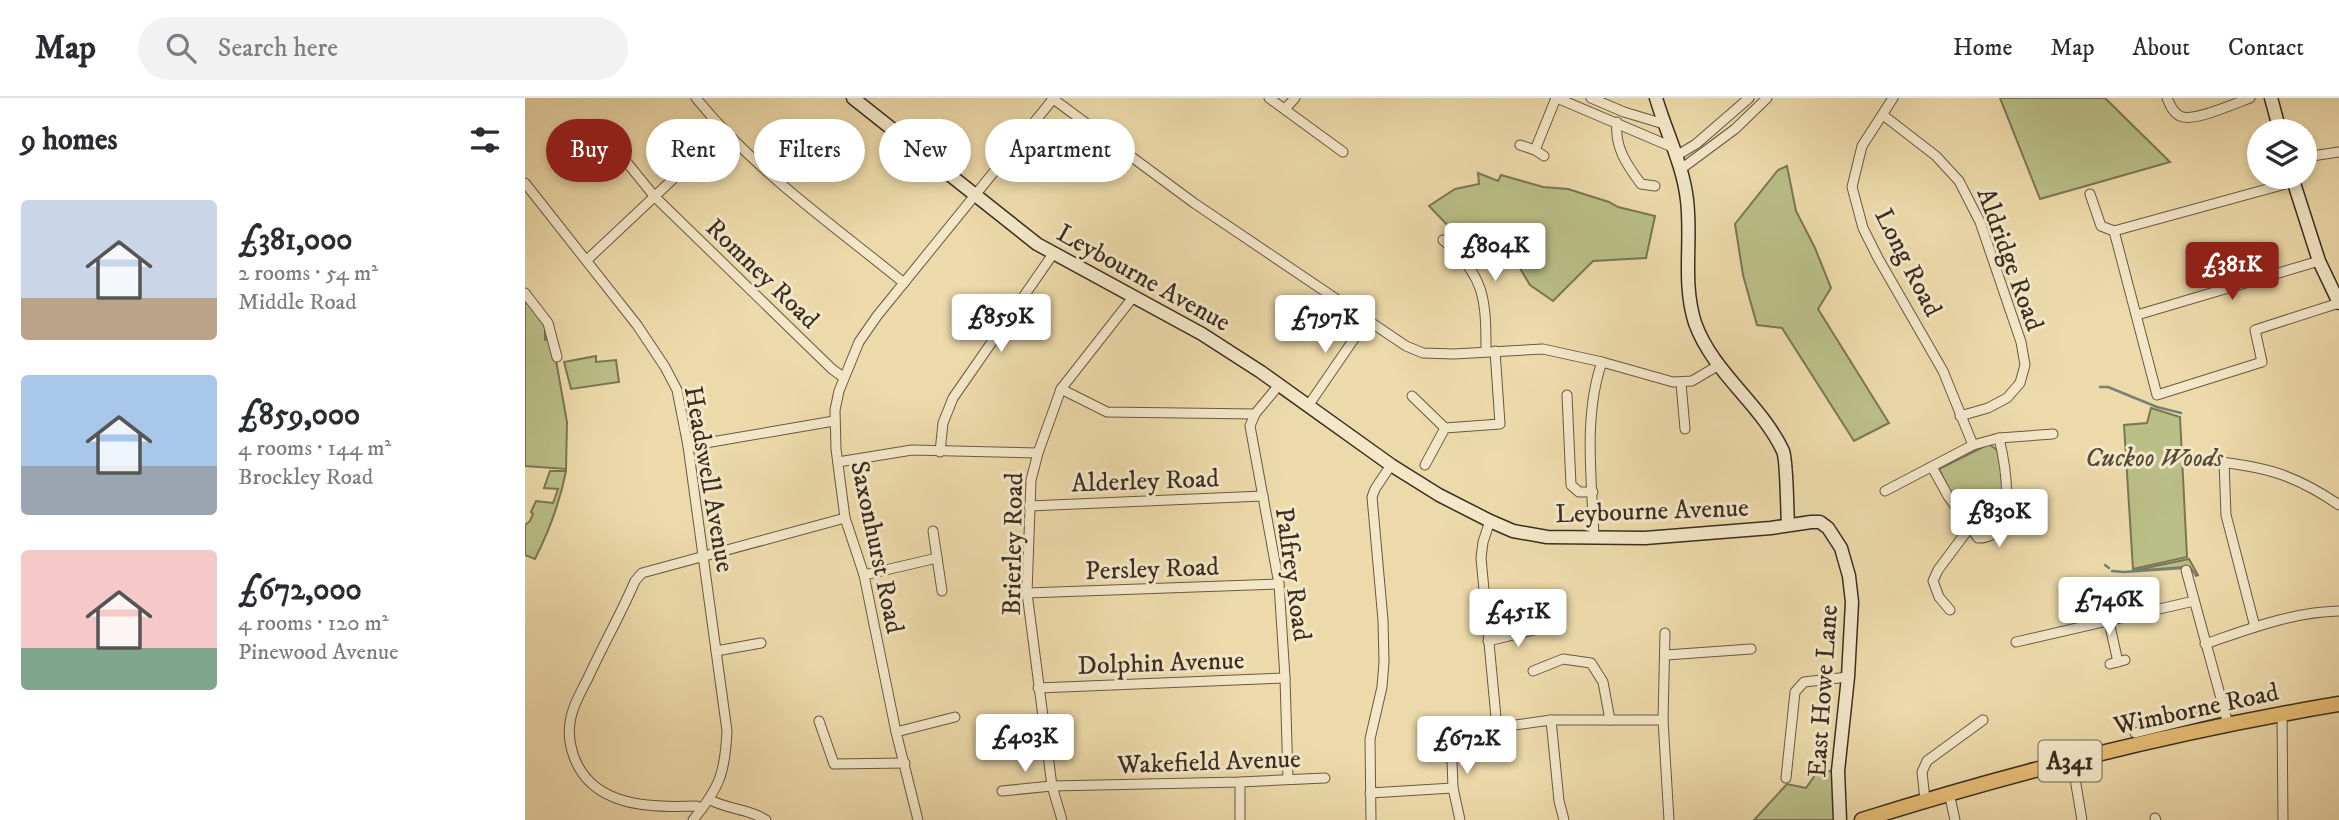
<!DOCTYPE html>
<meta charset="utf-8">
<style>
body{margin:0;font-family:"IM FELL DW Pica",serif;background:#f2f2f3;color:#2b2b33;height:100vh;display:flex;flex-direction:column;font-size:26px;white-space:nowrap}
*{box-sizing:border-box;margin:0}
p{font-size:23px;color:#7c7c81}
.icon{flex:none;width:38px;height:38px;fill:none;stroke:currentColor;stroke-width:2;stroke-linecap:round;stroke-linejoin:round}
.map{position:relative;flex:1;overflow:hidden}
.side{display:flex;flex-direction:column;background:#fff;width:525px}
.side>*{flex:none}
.guide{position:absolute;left:21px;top:21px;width:665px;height:63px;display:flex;gap:14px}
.tools{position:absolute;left:1722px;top:21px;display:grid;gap:14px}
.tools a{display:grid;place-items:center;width:70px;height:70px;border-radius:50%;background:#fff;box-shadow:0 4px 10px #0003;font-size:35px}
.price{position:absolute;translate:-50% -60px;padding:0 16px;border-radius:7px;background:#fff;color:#222;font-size:23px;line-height:46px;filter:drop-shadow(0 2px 4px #0008)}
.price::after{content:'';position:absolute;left:50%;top:42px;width:21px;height:16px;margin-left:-10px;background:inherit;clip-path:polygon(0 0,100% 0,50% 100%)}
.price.active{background:#8f2418;color:#fff}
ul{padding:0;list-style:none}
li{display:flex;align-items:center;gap:21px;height:175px;padding:0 21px}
li span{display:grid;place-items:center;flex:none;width:196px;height:140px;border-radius:7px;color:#555}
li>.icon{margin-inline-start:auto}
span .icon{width:84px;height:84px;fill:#fffc;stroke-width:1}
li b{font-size:30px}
h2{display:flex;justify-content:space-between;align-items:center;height:84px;padding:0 21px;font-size:30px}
.chip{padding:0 24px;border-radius:32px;background:#fff;box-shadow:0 4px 10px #0003;font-size:24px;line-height:63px}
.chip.active{background:#8f2418;color:#fff}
header{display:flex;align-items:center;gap:42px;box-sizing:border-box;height:98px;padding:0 35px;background:#fff;border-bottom:2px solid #e1e1e2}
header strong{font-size:33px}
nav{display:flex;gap:38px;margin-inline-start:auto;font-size:24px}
.search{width:490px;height:63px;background:#f2f2f3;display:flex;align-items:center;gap:18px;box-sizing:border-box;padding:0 24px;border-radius:38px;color:#7c7c81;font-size:26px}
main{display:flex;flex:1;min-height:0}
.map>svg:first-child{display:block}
.green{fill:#babf87;stroke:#7a7654;stroke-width:2}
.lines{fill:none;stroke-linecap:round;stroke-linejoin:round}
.stream{stroke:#738275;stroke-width:2.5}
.street-casing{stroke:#685844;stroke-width:11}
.secondary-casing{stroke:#3b2d22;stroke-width:15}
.primary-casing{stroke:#3b2d22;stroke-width:17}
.street{stroke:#f3e7c8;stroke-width:9}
.secondary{stroke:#f3e7c8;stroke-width:12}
.primary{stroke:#e6bd75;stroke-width:14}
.labels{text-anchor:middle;stroke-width:6;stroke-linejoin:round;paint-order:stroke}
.shield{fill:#f3e7c8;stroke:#726554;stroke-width:2}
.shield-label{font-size:24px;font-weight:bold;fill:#3b2d22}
.street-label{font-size:26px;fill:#3b2d22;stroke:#f3e7c8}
.park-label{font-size:26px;font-style:italic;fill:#544a36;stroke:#f3e7c8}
</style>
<header>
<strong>Map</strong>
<div class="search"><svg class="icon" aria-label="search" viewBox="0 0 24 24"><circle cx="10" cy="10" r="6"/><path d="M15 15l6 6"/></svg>Search here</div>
<nav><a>Home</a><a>Map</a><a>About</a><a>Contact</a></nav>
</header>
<main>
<section class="side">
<h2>9 homes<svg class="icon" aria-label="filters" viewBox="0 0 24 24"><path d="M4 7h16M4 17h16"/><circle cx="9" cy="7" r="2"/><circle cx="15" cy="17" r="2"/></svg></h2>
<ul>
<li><span style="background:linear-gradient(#c9d6e8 70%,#b9a48a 0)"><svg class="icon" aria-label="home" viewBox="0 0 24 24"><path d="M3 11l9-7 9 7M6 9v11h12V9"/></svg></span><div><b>£381,000</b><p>2 rooms · 54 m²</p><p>Middle Road</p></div></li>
<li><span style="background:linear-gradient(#a9c7e8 65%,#9aa5b1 0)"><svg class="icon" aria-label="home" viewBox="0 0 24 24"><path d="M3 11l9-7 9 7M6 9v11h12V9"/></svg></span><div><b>£859,000</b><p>4 rooms · 144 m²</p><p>Brockley Road</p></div></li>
<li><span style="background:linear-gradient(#f6c9c9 70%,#7fa58c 0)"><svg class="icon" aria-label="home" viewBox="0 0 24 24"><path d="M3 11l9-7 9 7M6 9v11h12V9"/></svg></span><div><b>£672,000</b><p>4 rooms · 120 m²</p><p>Pinewood Avenue</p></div></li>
</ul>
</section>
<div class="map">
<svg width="1814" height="722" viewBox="0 0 1814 722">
<rect width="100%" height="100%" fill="#eddaaa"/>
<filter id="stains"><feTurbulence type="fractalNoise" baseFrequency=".00286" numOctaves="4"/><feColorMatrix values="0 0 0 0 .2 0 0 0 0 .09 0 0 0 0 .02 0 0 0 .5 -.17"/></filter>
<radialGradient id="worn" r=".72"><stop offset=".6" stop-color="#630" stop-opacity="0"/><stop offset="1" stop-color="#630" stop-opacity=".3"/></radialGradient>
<g class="green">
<path d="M 1475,0 L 1580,0 L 1645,64 L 1515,101 Z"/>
<path d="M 1262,68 L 1271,113 L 1290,150 L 1306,190 L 1293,211 L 1364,325 L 1329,343 L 1257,230 L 1232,227 L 1218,177 L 1210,126 L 1253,72 Z"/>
<path d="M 953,75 L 973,83 L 976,77 L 1018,89 L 1043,91 L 1084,104 L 1093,109 L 1130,118 L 1121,160 L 1068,163 L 1028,203 L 1005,187 L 979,144 L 968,131 L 947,146 L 928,133 L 904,108 L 930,91 L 954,86 Z"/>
<path d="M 3,203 L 20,225 L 20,242 L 27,240 L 42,324 L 41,371 L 0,368 L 0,204 Z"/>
<path d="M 71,258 L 71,264 L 91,262 L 94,284 L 46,291 L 39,264 Z"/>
<path d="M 1626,310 L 1655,319 L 1662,459 L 1608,471 L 1599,327 L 1622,325 Z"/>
<path d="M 1464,346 L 1472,352 L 1478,368 L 1477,420 L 1466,435 L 1454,437 L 1425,395 L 1414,371 Z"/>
<path d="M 25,373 L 41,373 C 35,404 24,433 10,461 L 0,457 L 0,427 L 5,423 L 8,416 L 6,414 L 11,403 L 28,405 L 33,391 L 19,390 Z"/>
<path d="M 1664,461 L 1673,477 L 1671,478 L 1665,469 L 1661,471 L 1659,469 L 1607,473 Z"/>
<path d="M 1293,673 L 1313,673 L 1315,722 L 1229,722 L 1262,686 L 1281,690 Z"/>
</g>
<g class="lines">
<g class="stream">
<path d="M 1575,289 L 1583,289 L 1632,309 L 1656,315"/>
<path d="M 1580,467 L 1584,470"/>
<path d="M 1587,473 L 1599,474 L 1658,470"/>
</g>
<g class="street-casing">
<g id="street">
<path d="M 171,0 C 230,73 307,126 379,185"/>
<path d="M 527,0 L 669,105 L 881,248 L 898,255 L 929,256 L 1018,251 L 1077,264 L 1148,284 L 1167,283 L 1194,267"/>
<path d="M 744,0 L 818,54"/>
<path d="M 1032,0 L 1147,49"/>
<path d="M 1066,0 L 1099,14 L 1139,26"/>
<path d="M 1368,0 L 1337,48 L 1327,89 L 1338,130 L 1353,160 L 1418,273 L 1448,347"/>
<path d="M 1642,0 C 1645,7 1648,15 1655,18 C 1668,25 1710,5 1725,0"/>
<path d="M 760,11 L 770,0"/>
<path d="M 1358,17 L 1411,58 L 1434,83 L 1455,124 L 1496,244 L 1500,267 L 1495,285 L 1482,300 L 1463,310 L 1435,318"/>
<path d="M 1092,24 C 1089,49 1102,67 1116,86 L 1130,88"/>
<path d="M 86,45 L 89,37 L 79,28 L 71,32 L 71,40 L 76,46 L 86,45 L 130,99 L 307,271 L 318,279"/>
<path d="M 995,47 L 1010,52"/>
<path d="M 1019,58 L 1010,52 L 1031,0"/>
<path d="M 1151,58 L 1171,46 L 1224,0"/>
<path d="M 1780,59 L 1814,54"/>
<path d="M 1156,71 L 1210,31 L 1242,0"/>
<path d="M 0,85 L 112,227 L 140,269 L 152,292 L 163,348 L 202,633 C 200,675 195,689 168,722"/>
<path d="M 1565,96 L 1576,128 L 1589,133"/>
<path d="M 1589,133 L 1632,297 L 1737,264 L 1730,232 L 1814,205"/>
<path d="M 1589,133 L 1768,84"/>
<path d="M 918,142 C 960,177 961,201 961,253"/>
<path d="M 62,162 L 198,34"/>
<path d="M 0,195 L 23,225 L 32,259"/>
<path d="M 1612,217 L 1794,163"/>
<path d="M 1156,285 L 1160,331"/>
<path d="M 754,287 L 730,316 L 725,328 L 754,486 L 760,580 L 763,681"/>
<path d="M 536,291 L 582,314 L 730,316"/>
<path d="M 1042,297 L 1046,387 L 1054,394 L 1068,394"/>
<path d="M 887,298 L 920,330"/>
<path d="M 783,308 L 842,222"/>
<path d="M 163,348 L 309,323"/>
<path d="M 415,354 L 418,325 L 428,300 L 528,156"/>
<path d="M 1674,362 C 1732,367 1765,373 1814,407"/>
<path d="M 313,364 L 387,352 L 513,355"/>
<path d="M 1699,364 L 1701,417 L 1730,529"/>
<path d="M 900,367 L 920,330 L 975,326 L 970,253"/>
<path d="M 1407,369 L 1423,398 L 1453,440 C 1495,441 1480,365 1474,340"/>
<path d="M 1360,393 L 1448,347 L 1474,340 L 1528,336"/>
<path d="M 504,408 L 738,398"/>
<path d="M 965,423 L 958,444 L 956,460 L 972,630"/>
<path d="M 408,433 L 417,493"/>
<path d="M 1069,440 C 1067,383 1058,318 1077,264"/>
<path d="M 1661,472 L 1703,626"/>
<path d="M 339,477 L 412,460"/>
<path d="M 502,495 L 754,486"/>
<path d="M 1425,512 L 1414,499 L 1408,483 L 1413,472 L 1445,429"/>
<path d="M 1584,524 L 1593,564"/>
<path d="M 1140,535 L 1138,622 L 1144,722"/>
<path d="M 963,543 L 1017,530"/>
<path d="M 1491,544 L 1669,503"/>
<path d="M 1680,546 C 1724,531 1767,514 1814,513"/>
<path d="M 191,553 L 236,545"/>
<path d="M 1141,557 L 1226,551"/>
<path d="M 1585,566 L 1600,562"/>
<path d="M 1008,573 L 1038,561 L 1066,565 L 1078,584 L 1085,622"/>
<path d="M 513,590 L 760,580"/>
<path d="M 1757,616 L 1758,722"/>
<path d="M 1026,622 L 1034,703 L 1039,722"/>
<path d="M 294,623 L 309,666 L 380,665"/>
<path d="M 371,634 L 430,619"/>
<path d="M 1610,635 L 1700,613"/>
<path d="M 1547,663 L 1557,722"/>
<path d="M 1261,680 L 1270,594 L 1279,584 L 1323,579"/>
<path d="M 477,693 L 527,688 L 715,684 L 800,680"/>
<path d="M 845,695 L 928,690"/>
<path d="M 1424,695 L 1430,722"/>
<path d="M 184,701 C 202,712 223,710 241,722"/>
<path d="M 1400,702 L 1397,674 L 1402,663 L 1458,622"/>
<path d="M 177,710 L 171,708 C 125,710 65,709 48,656 C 44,644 43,632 46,619 C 49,605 57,592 63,580 C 78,547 96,516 110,483 L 117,475 L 320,420"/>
<path d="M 1630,720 L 1631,722"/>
<path d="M 393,722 L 371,634 L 339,477 L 320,420 L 311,351 L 310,312 L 314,293 L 334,244 L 352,218 L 528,1"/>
<path d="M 537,722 L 527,688 L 502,495 L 506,382 L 513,355 L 536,291 L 609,198"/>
<path d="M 715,722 L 715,684"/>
<path d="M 846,722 L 845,641 L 857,589 L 859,564 L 858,522 L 847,399 L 850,391 L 866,367"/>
<path d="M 935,722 L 928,690 L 926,636 L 1026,622 L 1138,622"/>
</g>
</g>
<g class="secondary-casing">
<g id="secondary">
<path d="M 328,0 L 512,146 L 677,236 L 736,274 L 866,367 L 914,397 L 965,423 L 988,433 L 1022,439 L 1120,440 L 1246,430 L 1286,424 L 1295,424 L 1303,430 L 1316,450 L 1324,478 L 1327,504 L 1323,579 L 1313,673 L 1315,722"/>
<path d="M 1131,0 C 1141,34 1158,67 1162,102 C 1167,144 1157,184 1170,225 C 1188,275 1236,306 1258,353 C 1262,362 1262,413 1263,427"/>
<path d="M 1746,0 L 1755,33"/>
<path d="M 1767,79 L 1794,163 L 1814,205"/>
</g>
</g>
<g class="primary-casing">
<path id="primary" d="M 1337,722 C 1493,673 1652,633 1814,606"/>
</g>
<use href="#street" class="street"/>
<use href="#secondary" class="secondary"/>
<use href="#primary" class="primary"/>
</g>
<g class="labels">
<rect class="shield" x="1513.5" y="642.5" width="63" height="41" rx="5"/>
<g class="shield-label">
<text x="1545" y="671">A341</text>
</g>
<g class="street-label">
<text transform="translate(1486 161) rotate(70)" y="9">Aldridge Road</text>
<text transform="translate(1384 164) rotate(63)" y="9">Long Road</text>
<text transform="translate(238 175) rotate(44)" y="9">Romney Road</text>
<text transform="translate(619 179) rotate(29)" y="9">Leybourne Avenue</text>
<text transform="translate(185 381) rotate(80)" y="9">Headswell Avenue</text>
<text transform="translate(620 382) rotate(-2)" y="9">Alderley Road</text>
<text transform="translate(1127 412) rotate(-2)" y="9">Leybourne Avenue</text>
<text transform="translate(487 446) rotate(-89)" y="9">Brierley Road</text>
<text transform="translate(353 449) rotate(78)" y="9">Saxonhurst Road</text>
<text transform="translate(627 470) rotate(-2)" y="9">Persley Road</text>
<text transform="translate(769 476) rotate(82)" y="9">Palfrey Road</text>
<text transform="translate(636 564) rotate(-2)" y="9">Dolphin Avenue</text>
<text transform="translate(1297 593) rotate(-86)" y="9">East Howe Lane</text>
<text transform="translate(1671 610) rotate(-12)" y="9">Wimborne Road</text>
<text transform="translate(684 663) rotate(-2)" y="9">Wakefield Avenue</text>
</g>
<g class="park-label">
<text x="1629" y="368">Cuckoo Woods</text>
</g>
</g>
<rect width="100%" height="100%" filter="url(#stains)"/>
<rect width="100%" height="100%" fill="url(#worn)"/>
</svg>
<div class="tools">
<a><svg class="icon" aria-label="layers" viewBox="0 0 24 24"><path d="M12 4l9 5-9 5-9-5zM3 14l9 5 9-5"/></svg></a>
</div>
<b class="price" style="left:970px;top:185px">£804K</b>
<b class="price active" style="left:1707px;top:204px">£381K</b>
<b class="price" style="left:476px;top:256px">£859K</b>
<b class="price" style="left:800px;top:257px">£797K</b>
<b class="price" style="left:1474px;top:451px">£830K</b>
<b class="price" style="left:1584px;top:539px">£746K</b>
<b class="price" style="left:993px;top:551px">£451K</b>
<b class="price" style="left:500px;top:676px">£403K</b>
<b class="price" style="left:942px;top:678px">£672K</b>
<div class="guide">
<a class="chip active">Buy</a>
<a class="chip">Rent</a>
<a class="chip">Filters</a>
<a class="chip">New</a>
<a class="chip">Apartment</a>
</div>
</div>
</main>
